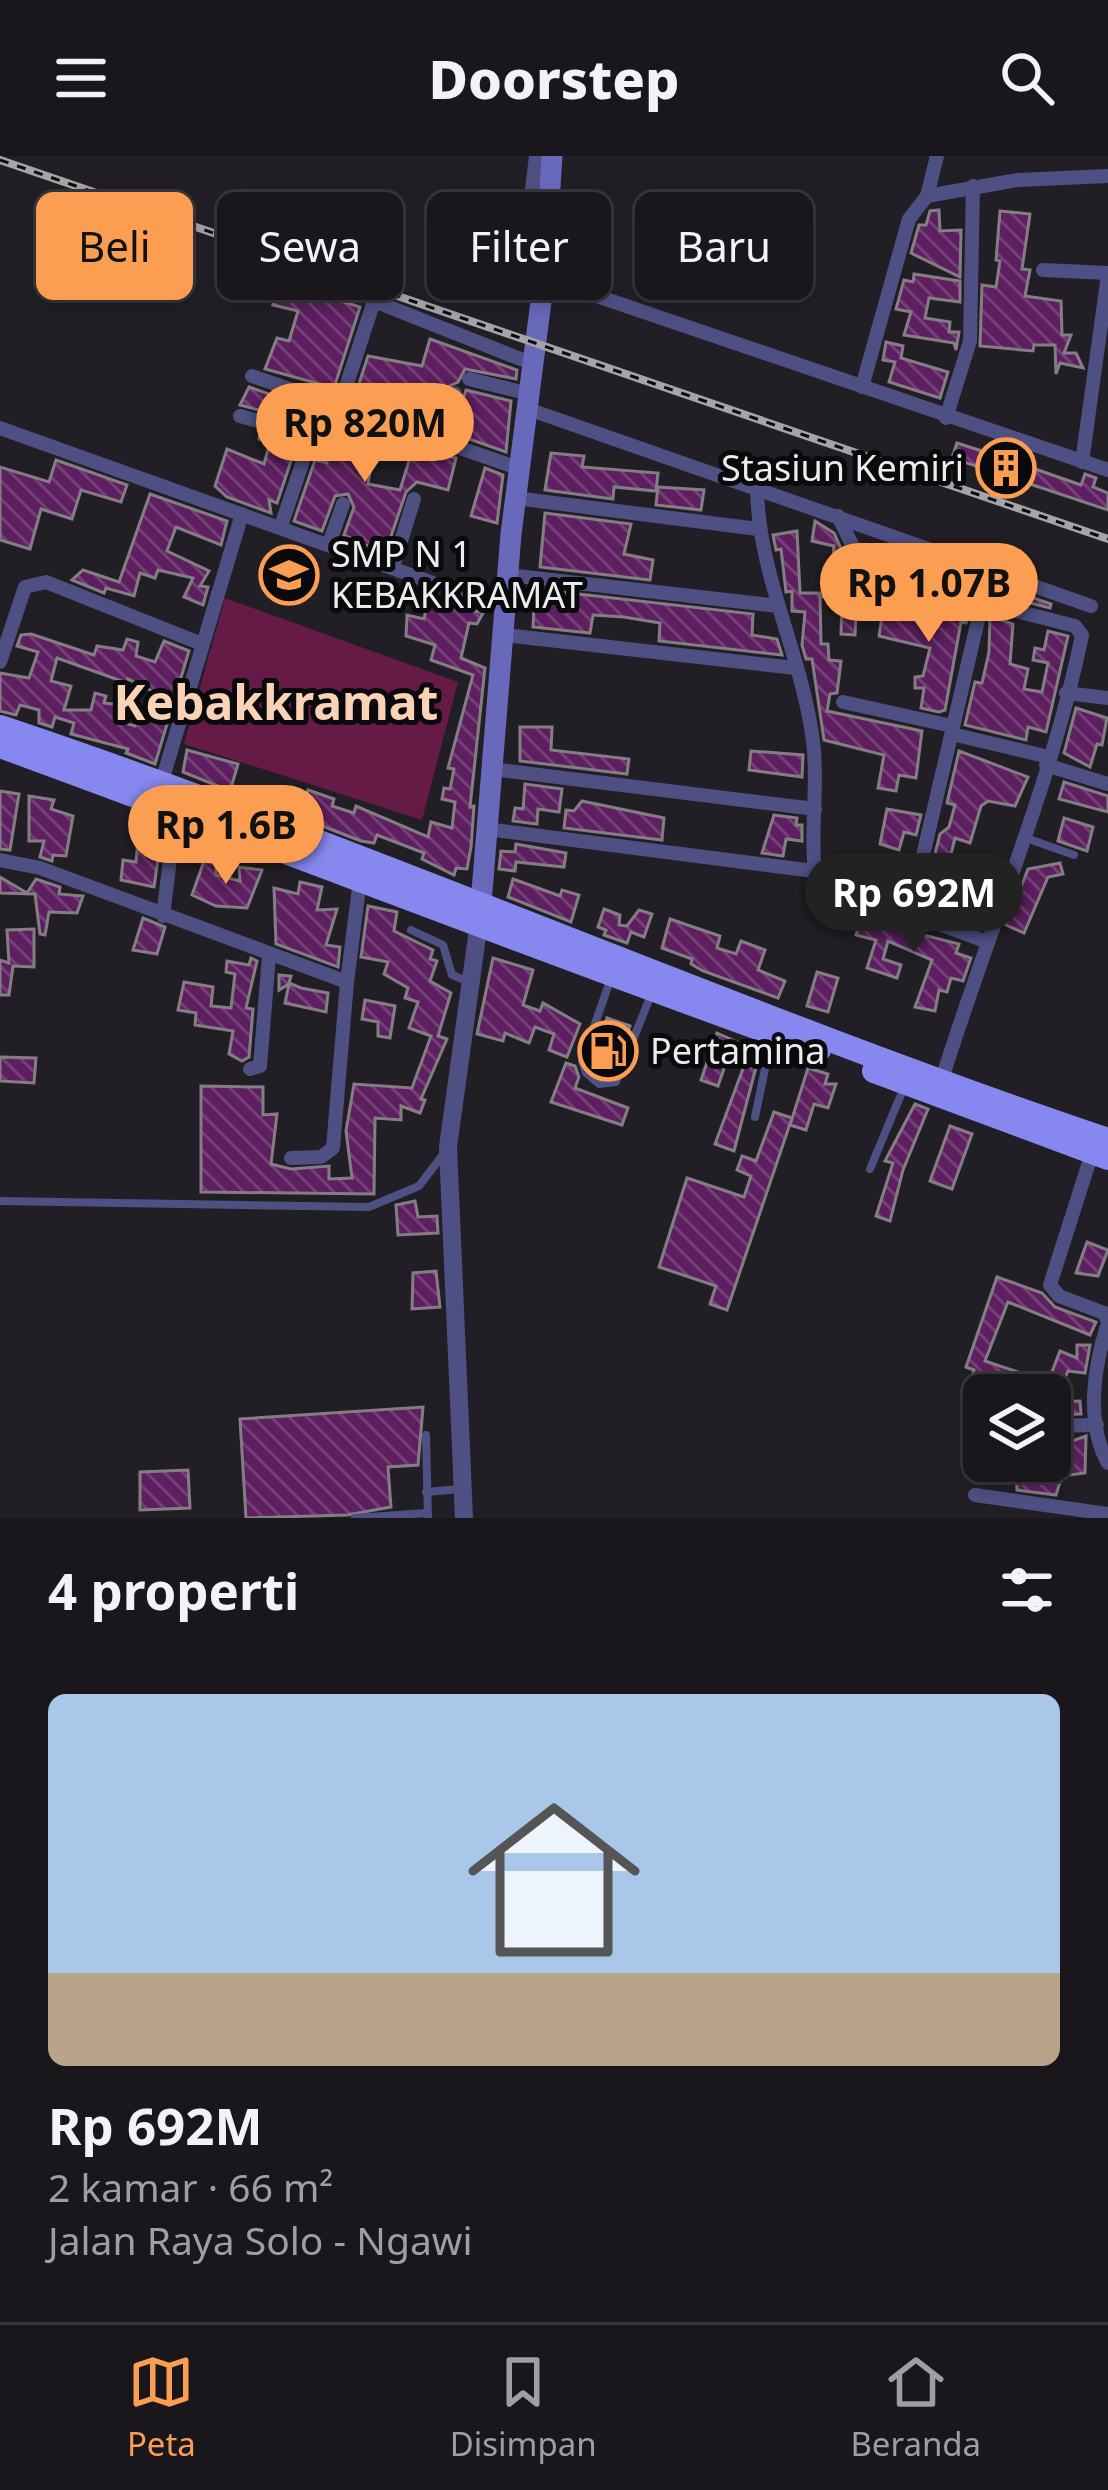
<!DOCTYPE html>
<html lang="id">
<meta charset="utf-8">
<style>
body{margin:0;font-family:"Noto Sans",sans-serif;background:#262429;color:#f1f3f6;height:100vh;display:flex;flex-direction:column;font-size:45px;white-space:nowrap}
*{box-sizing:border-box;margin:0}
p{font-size:39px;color:#9f9fa3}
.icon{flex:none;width:66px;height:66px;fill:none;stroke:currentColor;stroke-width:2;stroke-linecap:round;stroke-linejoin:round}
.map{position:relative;height:1362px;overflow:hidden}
.side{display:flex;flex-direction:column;background:#19171c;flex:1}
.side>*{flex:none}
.banner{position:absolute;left:36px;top:36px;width:1038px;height:108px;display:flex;gap:24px}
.fabs{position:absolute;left:963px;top:1218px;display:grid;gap:24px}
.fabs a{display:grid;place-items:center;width:108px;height:108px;border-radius:18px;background:#19171c;box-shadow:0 6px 18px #0003,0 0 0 3px #37363b;font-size:60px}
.price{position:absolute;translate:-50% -102px;padding:0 27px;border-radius:42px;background:#fb9e51;color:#111;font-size:39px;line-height:78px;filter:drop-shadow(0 3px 6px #0008)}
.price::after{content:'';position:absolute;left:50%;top:72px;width:36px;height:27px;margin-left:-18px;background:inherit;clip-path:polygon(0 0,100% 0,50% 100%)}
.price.selected{background:#222;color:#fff}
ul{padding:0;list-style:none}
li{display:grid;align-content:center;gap:24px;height:636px;padding:0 48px}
li span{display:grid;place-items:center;height:372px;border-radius:18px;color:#555}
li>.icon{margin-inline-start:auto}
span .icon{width:216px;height:216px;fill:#fffc;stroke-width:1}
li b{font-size:51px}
h2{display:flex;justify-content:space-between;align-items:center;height:144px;padding:0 48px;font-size:51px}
.tag{padding:0 42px;border-radius:18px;background:#19171c;box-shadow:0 6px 18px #0003,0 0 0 3px #37363b;font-size:42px;line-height:108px}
.tag.selected{background:#fb9e51;color:#111}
header{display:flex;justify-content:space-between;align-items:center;height:156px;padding:0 48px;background:#19171c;font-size:54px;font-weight:800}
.tab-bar{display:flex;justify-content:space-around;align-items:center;height:168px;border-top:3px solid #37363b;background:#19171c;font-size:33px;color:#9f9fa3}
.tab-bar a{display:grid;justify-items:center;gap:6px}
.tab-bar .selected{color:#fb9e51}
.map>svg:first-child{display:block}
.grass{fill:#661a46}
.building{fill:url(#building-back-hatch);stroke:#847e84;stroke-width:3;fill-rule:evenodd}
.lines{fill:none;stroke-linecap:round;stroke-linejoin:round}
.service{stroke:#4e5083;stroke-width:8}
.minor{stroke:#4e5083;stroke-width:14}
.tertiary{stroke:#4e5083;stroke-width:18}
.secondary{stroke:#6869bb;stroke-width:21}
.trunk{stroke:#8688f0;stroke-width:24}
.rail-casing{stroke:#a5a4a8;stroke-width:8}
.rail{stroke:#0a090c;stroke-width:3;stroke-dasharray:9;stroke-linecap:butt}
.labels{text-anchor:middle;stroke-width:10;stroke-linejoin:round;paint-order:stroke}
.poi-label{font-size:36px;fill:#ecebee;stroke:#0a090c;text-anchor:start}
.district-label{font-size:48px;font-weight:bold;fill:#fad2b5;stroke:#0a090c}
</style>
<header><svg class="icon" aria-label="menu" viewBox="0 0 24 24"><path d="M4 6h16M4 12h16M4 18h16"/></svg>Doorstep<svg class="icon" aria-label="search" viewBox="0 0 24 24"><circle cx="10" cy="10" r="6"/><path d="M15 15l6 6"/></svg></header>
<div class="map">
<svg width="1108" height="1362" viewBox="0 0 1108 1362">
<defs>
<pattern id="building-back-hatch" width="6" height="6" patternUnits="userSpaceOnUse" patternTransform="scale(3)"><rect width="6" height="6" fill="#5d1f5f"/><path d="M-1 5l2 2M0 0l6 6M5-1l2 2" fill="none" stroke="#744076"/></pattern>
</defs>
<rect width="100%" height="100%" fill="#211f25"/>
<path class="grass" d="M 225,442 L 458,526 L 422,664 L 184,588 Z"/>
<g class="building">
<path d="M 939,54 L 940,75 L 961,74 L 960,121 L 911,97 L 919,69 L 926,69 L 930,55 Z"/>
<path d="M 1000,55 L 1030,58 L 1022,113 L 1030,114 L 1025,140 L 1061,145 L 1062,179 L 1071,179 L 1064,197 L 1076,197 L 1083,212 L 1060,207 L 1056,218 L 1055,189 L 1034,189 L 1033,195 L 980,190 L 982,129 L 996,131 L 1000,105 L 996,104 Z"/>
<path d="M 914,118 L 960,125 L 960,146 L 929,142 L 925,162 L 950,166 L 949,176 L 959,176 L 956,194 L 954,187 L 904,179 L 911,156 L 896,153 L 904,124 L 913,126 Z"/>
<path d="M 284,119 L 299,124 L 296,131 L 360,151 L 334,232 L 265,213 L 277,182 L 289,185 L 298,155 L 273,149 Z"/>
<path d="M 430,183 L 517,214 L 516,223 L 465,213 L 458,226 L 445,232 L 431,270 L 406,261 L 409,252 L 384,241 L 374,239 L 370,249 L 354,243 L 368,200 L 422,210 Z"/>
<path d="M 886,186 L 903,190 L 901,202 L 948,216 L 940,242 L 889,226 L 895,206 L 883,204 Z"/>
<path d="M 249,231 L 309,252 L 304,266 L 240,249 Z"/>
<path d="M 466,234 L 511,245 L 506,296 L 452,277 Z"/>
<path d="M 330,259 L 381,277 L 366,308 L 371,310 L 368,328 L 400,334 L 413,292 L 456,302 L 448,334 L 417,326 L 406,336 L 385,398 L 344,379 L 354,351 L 348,338 L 335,340 L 322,375 L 294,365 L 315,304 L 327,307 Z"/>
<path d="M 260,277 L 297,287 L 277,347 L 269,344 L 271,357 L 227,341 L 215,330 L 227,293 L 264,308 L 270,287 L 259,283 Z"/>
<path d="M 957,287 L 982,295 L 993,287 L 1014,294 L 1018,307 L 1081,329 L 1085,318 L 1096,322 L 1093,331 L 1108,337 L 1108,354 L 952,302 Z"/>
<path d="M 551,297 L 584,300 L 582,311 L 658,317 L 656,335 L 614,331 L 613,343 L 545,334 Z"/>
<path d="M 56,304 L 127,329 L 121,346 L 81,334 L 72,363 L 41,353 L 30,393 L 0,384 L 0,311 L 49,326 Z"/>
<path d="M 485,312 L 503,319 L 497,367 L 471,360 Z"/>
<path d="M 658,331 L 704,334 L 701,354 L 656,349 Z"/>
<path d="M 150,338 L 227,365 L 221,389 L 176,371 L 167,395 L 209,415 L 200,430 L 208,431 L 203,449 L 184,441 L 193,422 L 158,414 L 155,422 L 140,417 L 134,440 L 106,432 L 104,437 L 72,424 L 83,414 L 119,426 Z"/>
<path d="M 545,357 L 631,368 L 624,398 L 653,404 L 650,424 L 540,411 Z"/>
<path d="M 815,365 L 834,377 L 843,397 L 842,420 L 883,434 L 881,446 L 857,441 L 855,479 L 841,478 L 842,445 L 823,441 L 824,417 L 832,417 L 834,390 L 812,385 Z"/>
<path d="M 797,375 L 800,437 L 820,437 L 821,488 L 828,488 L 829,504 L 841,505 L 837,537 L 830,538 L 827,555 L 922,575 L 916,622 L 899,619 L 896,635 L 878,632 L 884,599 L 824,584 L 812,503 L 806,503 L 802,489 L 805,456 L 792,455 L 792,435 L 786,436 L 781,393 L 776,394 L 773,379 Z"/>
<path d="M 917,401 L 1051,448 L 1050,452 L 951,427 L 952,423 L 914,417 Z"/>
<path d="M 535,433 L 753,458 L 752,479 L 777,483 L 782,499 L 659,485 L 660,467 L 624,461 L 593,459 L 590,477 L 533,471 Z"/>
<path d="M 923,443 L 969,455 L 966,467 L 961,466 L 945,554 L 939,556 L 921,552 L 924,532 L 915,532 L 915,521 L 923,520 L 930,492 L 879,480 L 883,454 L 920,458 Z"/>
<path d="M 435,444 L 483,457 L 477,468 L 469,467 L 461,502 L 485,512 L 470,651 L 474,650 L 471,691 L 467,713 L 456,712 L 454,719 L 422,703 L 424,697 L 377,679 L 374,687 L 361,685 L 299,661 L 308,634 L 334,643 L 332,650 L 354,657 L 356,650 L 428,681 L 431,666 L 452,672 L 455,646 L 442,643 L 444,632 L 450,633 L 454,613 L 448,612 L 473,519 L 431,504 L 435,489 L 406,480 L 407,459 L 424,463 L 427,448 L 433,450 Z"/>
<path d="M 990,460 L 1013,468 L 1010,508 L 1028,513 L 1024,533 L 1042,536 L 1048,507 L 1033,504 L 1035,492 L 1044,494 L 1048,475 L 1068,480 L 1046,576 L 1028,571 L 1026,584 L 965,569 L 975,526 L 982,527 L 989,496 Z"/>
<path d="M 31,478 L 94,499 L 97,490 L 123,494 L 127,483 L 138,486 L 136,500 L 155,506 L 164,485 L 189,495 L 155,608 L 126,597 L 128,593 L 71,578 L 74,567 L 55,561 L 52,571 L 39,567 L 39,554 L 20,549 L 16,559 L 0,555 L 0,517 L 29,522 L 38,496 L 17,490 L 21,479 ZM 57,502 L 127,527 L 128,523 L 160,539 L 152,558 L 139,554 L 135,570 L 117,565 L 121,549 L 104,547 L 106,540 L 95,537 L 91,554 L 64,554 L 71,530 L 51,525 Z"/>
<path d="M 1076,552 L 1107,562 L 1102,589 L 1097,588 L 1090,611 L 1064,597 Z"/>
<path d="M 520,571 L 552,571 L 551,594 L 629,603 L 627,618 L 520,605 Z"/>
<path d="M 187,594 L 238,608 L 230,635 L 183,616 Z"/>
<path d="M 751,595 L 803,599 L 802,621 L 749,614 Z"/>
<path d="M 959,595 L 1028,621 L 1015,650 L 988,645 L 981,650 L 970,687 L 955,682 L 950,703 L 978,712 L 970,739 L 990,746 L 981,772 L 943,758 L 955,716 L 932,710 L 940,678 L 949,671 L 955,649 L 947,647 Z"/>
<path d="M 1064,626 L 1108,640 L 1108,656 L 1059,643 Z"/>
<path d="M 525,628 L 562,633 L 559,656 L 538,653 L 537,668 L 513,665 L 515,652 L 523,653 Z"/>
<path d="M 0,635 L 19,638 L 10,694 L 0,693 Z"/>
<path d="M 29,640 L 54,644 L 51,653 L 73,660 L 66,700 L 53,699 L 52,705 L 40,701 L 44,685 L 29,685 Z"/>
<path d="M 582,645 L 664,662 L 662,684 L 564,672 L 566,654 L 574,655 Z"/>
<path d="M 887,653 L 921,659 L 916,679 L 904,676 L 899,694 L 880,688 Z"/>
<path d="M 774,659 L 797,662 L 796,669 L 802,669 L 802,685 L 786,683 L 783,700 L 762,697 Z"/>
<path d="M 140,661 L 163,668 L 154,731 L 121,724 L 123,704 L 136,706 Z"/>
<path d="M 1064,662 L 1093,671 L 1087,695 L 1058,685 Z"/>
<path d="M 516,688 L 566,697 L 564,711 L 516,706 L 515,715 L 499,713 L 501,695 L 515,696 Z"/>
<path d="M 898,701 L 909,708 L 901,742 L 870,731 L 875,713 L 894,719 Z"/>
<path d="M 204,705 L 216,708 L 216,719 L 240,725 L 239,711 L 262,714 L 247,752 L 216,750 L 192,739 Z"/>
<path d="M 1060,707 L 1063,718 L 1048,721 L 1024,777 L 1006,769 L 1028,713 Z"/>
<path d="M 0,721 L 27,737 L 36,723 L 60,731 L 59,738 L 83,740 L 77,757 L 49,756 L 45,779 L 40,778 L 35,738 L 0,737 Z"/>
<path d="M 513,723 L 560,740 L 562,734 L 579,739 L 571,766 L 508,741 Z"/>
<path d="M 300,726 L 322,731 L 317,754 L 337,753 L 326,789 L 340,791 L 338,811 L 276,788 L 274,732 L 298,738 Z"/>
<path d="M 368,750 L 397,756 L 394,775 L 433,794 L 430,803 L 437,805 L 430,825 L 451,837 L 438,880 L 447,883 L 421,943 L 425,944 L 420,957 L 401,950 L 401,964 L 375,962 L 374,1038 L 201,1036 L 201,930 L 263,931 L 263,959 L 277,958 L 271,1008 L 291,1013 L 329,1010 L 329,1023 L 352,1022 L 346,975 L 354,928 L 412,932 L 431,880 L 409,872 L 418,846 L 405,842 L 408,832 L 384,818 L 388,806 L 361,801 Z"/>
<path d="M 604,753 L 620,759 L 619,769 L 627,770 L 639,754 L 652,758 L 644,781 L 631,776 L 627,787 L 604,779 L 606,774 L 598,771 Z"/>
<path d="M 864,753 L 906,768 L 904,774 L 959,788 L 956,797 L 971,802 L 963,825 L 951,822 L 947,836 L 939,834 L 935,855 L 915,851 L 932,804 L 888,785 L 883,803 L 901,809 L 897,822 L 867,812 L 876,784 L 856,779 Z"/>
<path d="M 143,762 L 165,771 L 157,798 L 133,794 Z"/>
<path d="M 670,763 L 720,780 L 717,792 L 736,798 L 741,785 L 765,794 L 758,814 L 785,825 L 778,842 L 703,815 L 691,808 L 692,803 L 662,792 Z"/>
<path d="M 34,773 L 34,811 L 13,810 L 9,839 L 0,839 L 0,804 L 9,807 L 7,774 Z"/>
<path d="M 251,802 L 257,805 L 246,852 L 253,853 L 249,901 L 242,905 L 229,898 L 233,875 L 195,869 L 196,857 L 178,854 L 184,826 L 213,831 L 211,850 L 231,852 L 235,818 L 226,816 L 227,805 L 249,809 Z"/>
<path d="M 493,802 L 533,814 L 523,849 L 540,855 L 543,847 L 580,868 L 567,901 L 549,894 L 554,878 L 535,871 L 529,887 L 505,877 L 503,885 L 477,878 Z"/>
<path d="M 817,816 L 838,822 L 828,856 L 807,850 Z"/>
<path d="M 279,819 L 291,820 L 289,827 L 301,832 L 328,837 L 326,856 L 285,847 L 289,828 L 279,834 Z"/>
<path d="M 365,844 L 395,850 L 390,882 L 378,880 L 378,866 L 362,863 Z"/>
<path d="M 607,862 L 630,870 L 610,918 L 592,908 Z"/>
<path d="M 717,877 L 760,896 L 734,995 L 715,988 L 744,910 L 727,904 L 718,930 L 701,924 Z"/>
<path d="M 0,901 L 36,902 L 34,927 L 0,925 Z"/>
<path d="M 566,907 L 575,910 L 579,921 L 575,932 L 628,952 L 622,969 L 551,946 Z"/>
<path d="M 808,912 L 828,918 L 825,928 L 836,928 L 828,952 L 814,948 L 806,974 L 790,969 Z"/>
<path d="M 915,948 L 928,953 L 903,1014 L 890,1065 L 876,1060 L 893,1007 L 885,1005 Z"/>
<path d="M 774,956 L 792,962 L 727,1154 L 710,1148 L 716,1130 L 659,1111 L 687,1022 L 744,1041 L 751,1020 L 737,1014 L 742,1000 L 756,1005 Z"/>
<path d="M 950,970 L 972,978 L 952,1033 L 930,1025 Z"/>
<path d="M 415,1045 L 418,1061 L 437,1060 L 438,1077 L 398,1079 L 396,1049 Z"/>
<path d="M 1087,1086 L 1108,1094 L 1098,1120 L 1076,1117 Z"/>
<path d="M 436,1115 L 440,1151 L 412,1153 L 413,1117 Z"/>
<path d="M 997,1121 L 1042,1137 L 1055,1151 L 1096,1166 L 1090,1179 L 1008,1146 L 985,1205 L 1048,1226 L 1060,1195 L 1077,1202 L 1077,1189 L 1090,1189 L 1085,1217 L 1068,1215 L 1055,1246 L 1080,1245 L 1081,1258 L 1050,1259 L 1050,1239 L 1012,1228 L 1009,1239 L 984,1239 L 984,1249 L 966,1242 L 974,1214 L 966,1211 Z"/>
<path d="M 423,1251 L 418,1309 L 388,1311 L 391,1351 L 347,1359 L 246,1362 L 240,1263 Z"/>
<path d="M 1086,1280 L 1085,1317 L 1062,1320 L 1056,1339 L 1017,1334 L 1016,1317 L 1050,1325 L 1041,1305 L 1050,1305 L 1050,1293 Z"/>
<path d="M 188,1314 L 190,1352 L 140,1354 L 140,1316 Z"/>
</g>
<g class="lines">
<g class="service">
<path d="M 1026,682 L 1074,699"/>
<path d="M 411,774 L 443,789 L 452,819 L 470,826"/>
<path d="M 611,822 L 582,905 L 586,917 L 599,928 L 616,926 L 651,839"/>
<path d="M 755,961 L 772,879"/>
<path d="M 870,1013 L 905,929"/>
<path d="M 0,1045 L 369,1051 L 419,1030 L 445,996"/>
<path d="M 426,1279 L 428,1362"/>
<path d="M 426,1336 L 460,1333"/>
<path d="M 355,1362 L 427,1357"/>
</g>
<g class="minor">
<path d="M 536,0 L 531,41 L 545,77"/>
<path d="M 927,40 L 937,0"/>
<path d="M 1043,114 L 1108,117"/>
<path d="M 544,122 L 1108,314"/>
<path d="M 252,220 L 518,312"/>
<path d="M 469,223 L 530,238"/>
<path d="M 862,231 L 909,63 L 927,40 L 1018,24 L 1108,20"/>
<path d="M 340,249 L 374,145 L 533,208"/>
<path d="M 528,253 L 1091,450"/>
<path d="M 240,260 L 309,279"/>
<path d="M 946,262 L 970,185 L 973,30"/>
<path d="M 0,272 L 506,453"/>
<path d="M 438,283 L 455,237"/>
<path d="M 1082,306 L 1108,119"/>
<path d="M 757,334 C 759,421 802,499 813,585 C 819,630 809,679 816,723 L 985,785"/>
<path d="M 515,342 L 758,373"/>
<path d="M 838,360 L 866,417 L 1075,470 L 1082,479 C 1051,631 988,775 942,923"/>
<path d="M 281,370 L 324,243"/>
<path d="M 329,388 L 343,348"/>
<path d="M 393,411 L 414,343"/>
<path d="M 508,419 L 778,450"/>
<path d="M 505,479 L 795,512"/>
<path d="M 0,506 L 25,431 L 46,426 L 202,488"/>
<path d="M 1066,537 L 1108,542"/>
<path d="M 843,546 L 952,570"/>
<path d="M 952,578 L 1049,601"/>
<path d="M 1046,609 L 1108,628"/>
<path d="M 492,613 L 815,653"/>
<path d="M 162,625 L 242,358"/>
<path d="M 487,673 L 814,715"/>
<path d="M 0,704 L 40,712 L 347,826 L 360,724"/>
<path d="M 910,755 L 982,447"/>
<path d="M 163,760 L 176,654"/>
<path d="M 250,913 L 260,910 L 269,800"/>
<path d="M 1092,997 L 1050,1129 L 1059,1140 L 1104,1157 L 1108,1166"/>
<path d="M 291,1002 L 321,1001 L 333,992 L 347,826"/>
<path d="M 1108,1167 C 1094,1210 1085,1266 1108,1307"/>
<path d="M 1050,1270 L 1097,1269"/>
<path d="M 975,1339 L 1108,1358"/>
</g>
<path class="tertiary" d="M 464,1362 L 448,991 L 479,766"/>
<path class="secondary" d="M 480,760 L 511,378 L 544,122 L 552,0"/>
<g class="trunk">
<path d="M 0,571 C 374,696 734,858 1108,984"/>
<path d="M 0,590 C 274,690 545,796 819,894"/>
<path d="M 874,915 L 1108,1002"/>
</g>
<g class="rail-casing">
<path id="rail" d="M 0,4 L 1108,383"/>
</g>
<use href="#rail" class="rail"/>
</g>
<defs>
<g id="building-ring" transform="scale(3)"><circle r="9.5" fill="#0a090c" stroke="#fb9e51" stroke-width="1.5"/><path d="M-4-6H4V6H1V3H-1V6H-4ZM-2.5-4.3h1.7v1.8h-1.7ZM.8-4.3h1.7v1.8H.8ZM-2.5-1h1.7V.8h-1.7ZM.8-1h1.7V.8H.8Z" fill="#fb9e51"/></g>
<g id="school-ring" transform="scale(3)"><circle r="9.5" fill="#0a090c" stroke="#fb9e51" stroke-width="1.5"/><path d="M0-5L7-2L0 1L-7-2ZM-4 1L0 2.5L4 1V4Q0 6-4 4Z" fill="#fb9e51"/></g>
<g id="fuel-ring" transform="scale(3)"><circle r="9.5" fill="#0a090c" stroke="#fb9e51" stroke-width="1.5"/><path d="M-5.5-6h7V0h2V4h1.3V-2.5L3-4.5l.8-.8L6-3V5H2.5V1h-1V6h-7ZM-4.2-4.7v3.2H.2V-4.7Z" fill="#fb9e51"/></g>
</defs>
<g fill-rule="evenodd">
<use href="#building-ring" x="1006" y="312"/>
<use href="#school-ring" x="289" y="419"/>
<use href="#fuel-ring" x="608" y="895"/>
</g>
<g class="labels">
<g class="poi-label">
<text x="964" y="325" text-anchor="end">Stasiun Kemiri</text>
<text x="331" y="411">SMP N 1<tspan x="331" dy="41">KEBAKKRAMAT</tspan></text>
<text x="650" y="908">Pertamina</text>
</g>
<g class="district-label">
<text x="276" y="564">Kebakkramat</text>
</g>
</g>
</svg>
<div class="fabs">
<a><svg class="icon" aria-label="layers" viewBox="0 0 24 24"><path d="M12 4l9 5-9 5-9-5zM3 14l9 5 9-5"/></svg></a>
</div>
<b class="price" style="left:365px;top:329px">Rp 820M</b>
<b class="price" style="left:929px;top:489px">Rp 1.07B</b>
<b class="price" style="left:226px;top:731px">Rp 1.6B</b>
<b class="price selected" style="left:914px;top:799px">Rp 692M</b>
<div class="banner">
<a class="tag selected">Beli</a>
<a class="tag">Sewa</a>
<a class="tag">Filter</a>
<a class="tag">Baru</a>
</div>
</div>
<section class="side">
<h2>4 properti<svg class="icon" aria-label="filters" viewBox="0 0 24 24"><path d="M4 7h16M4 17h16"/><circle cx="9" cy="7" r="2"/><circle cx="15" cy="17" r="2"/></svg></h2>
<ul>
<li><span style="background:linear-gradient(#a9c7e8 75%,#b9a48a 0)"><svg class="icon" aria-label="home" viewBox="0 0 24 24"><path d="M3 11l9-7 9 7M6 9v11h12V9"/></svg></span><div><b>Rp 692M</b><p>2 kamar · 66 m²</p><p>Jalan Raya Solo - Ngawi</p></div></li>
</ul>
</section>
<nav class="tab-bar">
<a class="selected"><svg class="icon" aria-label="map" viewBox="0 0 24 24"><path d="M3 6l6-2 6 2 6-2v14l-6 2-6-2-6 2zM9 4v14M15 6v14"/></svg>Peta</a>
<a><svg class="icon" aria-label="saved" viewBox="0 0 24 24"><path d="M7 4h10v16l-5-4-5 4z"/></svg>Disimpan</a>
<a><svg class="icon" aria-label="home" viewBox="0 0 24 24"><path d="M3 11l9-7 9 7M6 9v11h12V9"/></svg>Beranda</a>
</nav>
